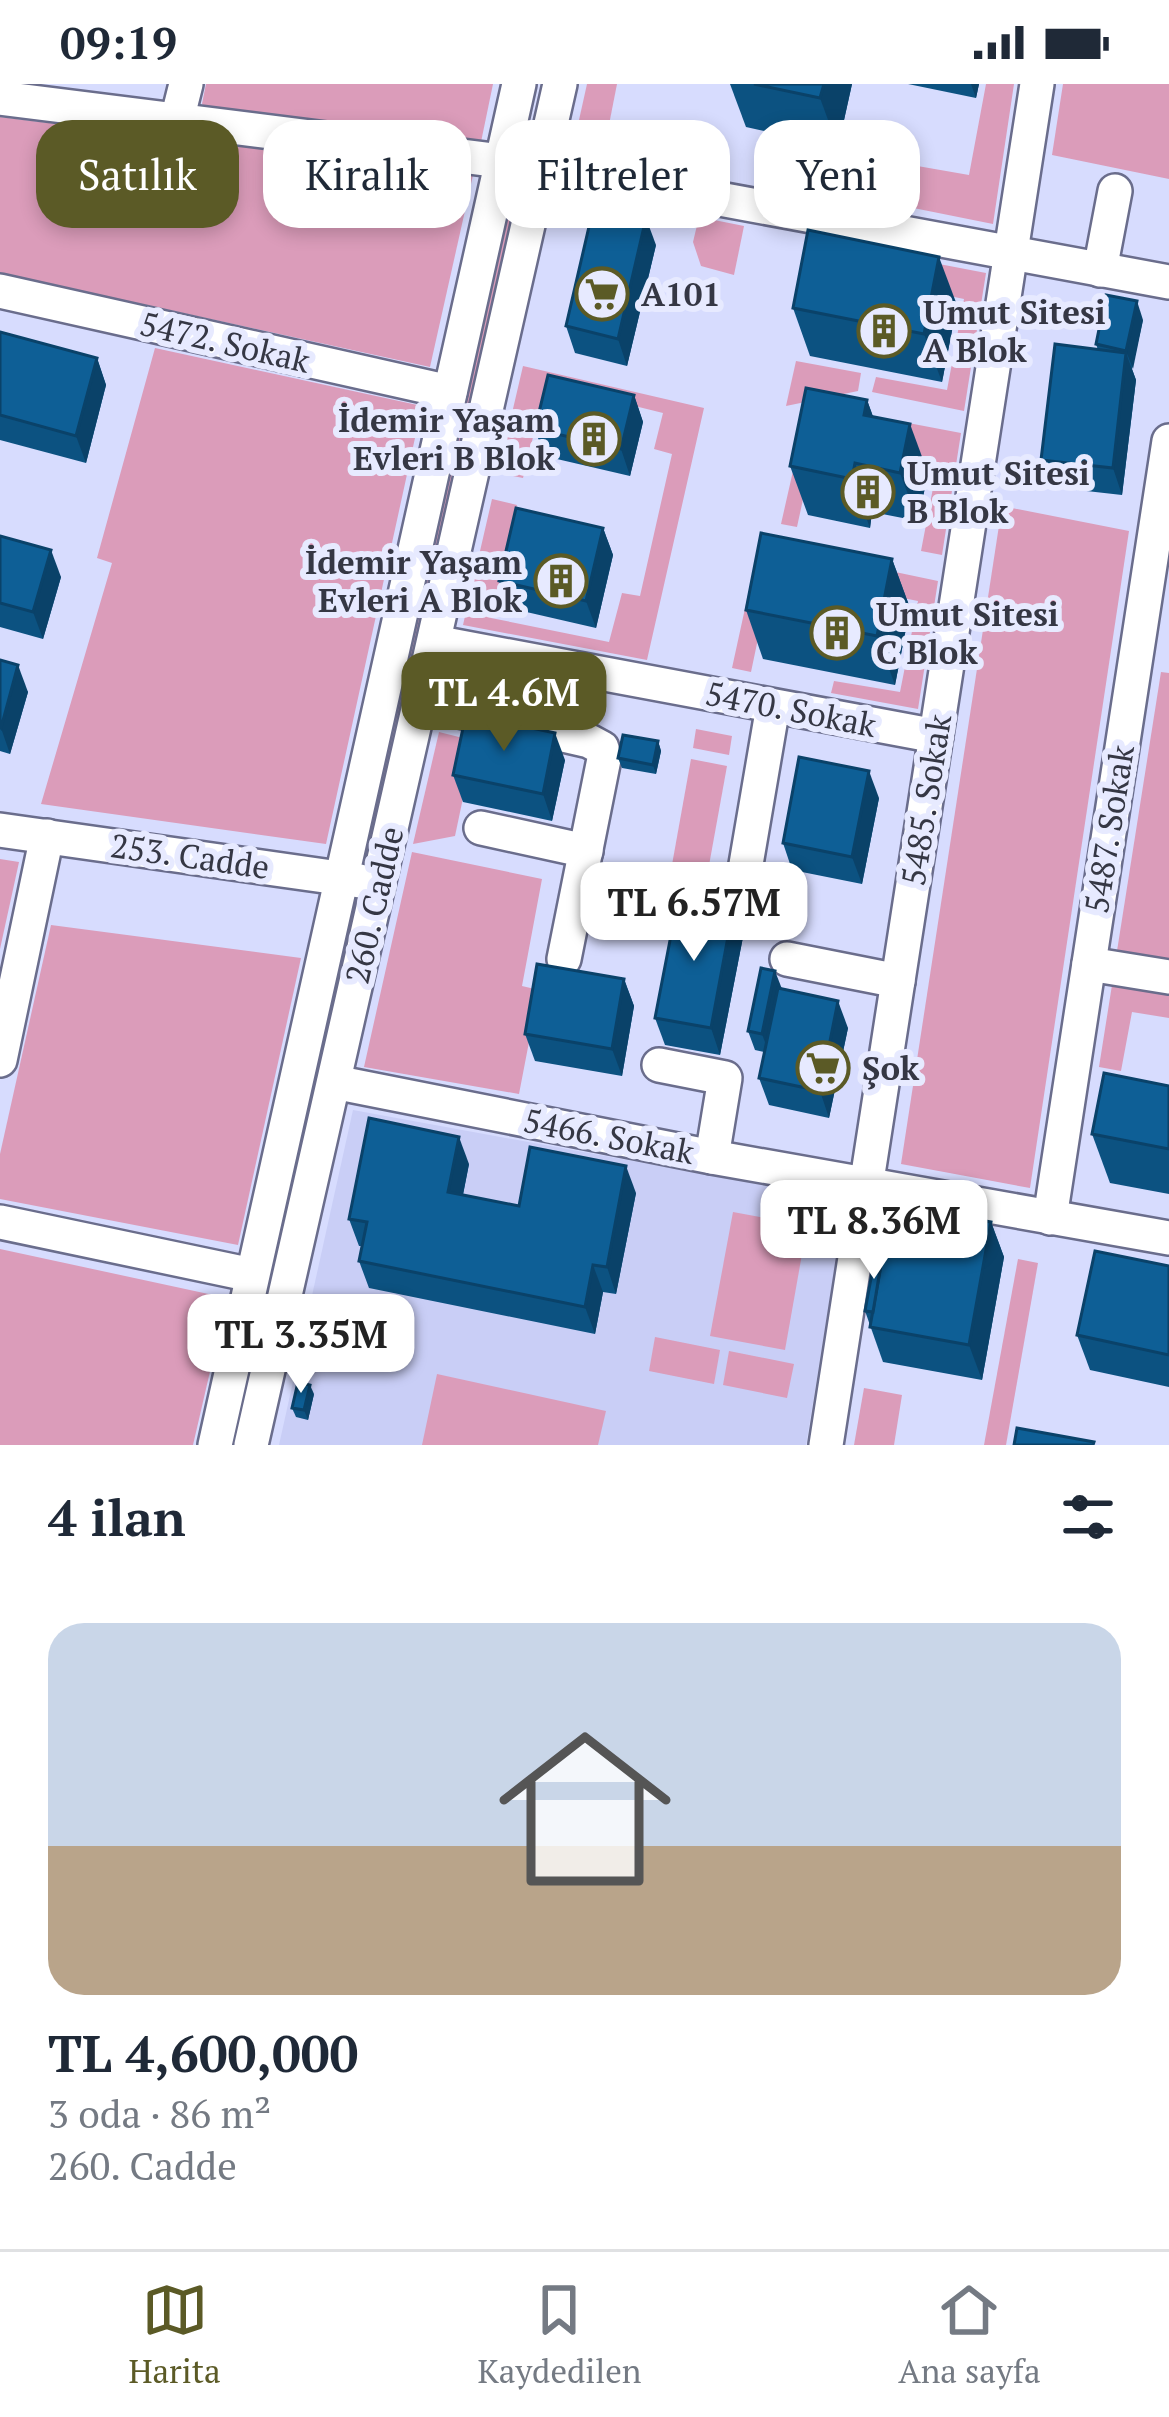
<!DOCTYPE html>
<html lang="tr">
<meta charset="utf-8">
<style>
body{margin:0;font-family:"PT Serif",serif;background:#f6f6f7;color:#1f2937;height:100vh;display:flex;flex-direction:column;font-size:45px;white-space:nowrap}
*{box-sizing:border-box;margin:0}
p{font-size:39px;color:#747a83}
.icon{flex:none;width:66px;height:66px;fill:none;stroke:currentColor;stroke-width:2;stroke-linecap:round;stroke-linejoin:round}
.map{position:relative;height:1361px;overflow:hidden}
.details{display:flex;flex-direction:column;background:#fff;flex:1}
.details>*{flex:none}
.hud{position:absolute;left:36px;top:36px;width:1098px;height:108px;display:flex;gap:24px}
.price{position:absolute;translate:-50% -102px;padding:0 27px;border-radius:24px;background:#fff;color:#222;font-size:39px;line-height:78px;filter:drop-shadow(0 3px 6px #0008)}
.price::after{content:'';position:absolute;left:50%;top:72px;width:36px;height:27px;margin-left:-18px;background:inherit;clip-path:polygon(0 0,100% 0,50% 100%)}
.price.active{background:#5b5a26;color:#fff}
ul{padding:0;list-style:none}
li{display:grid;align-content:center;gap:24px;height:636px;padding:0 48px}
li span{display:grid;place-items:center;height:372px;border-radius:36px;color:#555}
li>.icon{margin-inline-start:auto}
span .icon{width:216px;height:216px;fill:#fffc;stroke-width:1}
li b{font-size:51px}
h2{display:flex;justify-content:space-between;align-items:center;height:144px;padding:0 48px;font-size:51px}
.tag{padding:0 42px;border-radius:36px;background:#fff;box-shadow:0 6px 18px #0003;font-size:42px;line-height:108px}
.tag.active{background:#5b5a26;color:#fff}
.status{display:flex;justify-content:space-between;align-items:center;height:84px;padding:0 60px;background:#fff;direction:ltr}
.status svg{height:33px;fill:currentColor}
.menu{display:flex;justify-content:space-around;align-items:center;height:168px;border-top:3px solid #e0e1e3;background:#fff;font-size:33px;color:#747a83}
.menu a{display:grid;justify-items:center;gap:6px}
.menu .active{color:#5b5a26}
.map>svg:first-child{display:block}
.built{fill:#c9cef6}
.green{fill:#db9cba}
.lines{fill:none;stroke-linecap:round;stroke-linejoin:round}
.minor-casing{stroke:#6a6d8c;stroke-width:38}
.minor{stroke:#fff;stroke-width:33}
.wall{fill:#0c5281}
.shaded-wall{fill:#0a4269}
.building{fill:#0e5f96;stroke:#0a4269;stroke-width:3}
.labels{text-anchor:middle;stroke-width:12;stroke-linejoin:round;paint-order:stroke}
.poi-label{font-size:33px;font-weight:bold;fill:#353744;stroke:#e7eaff;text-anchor:start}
.street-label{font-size:33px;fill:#353744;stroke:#e7eaff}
</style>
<div class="status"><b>09:19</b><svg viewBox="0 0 49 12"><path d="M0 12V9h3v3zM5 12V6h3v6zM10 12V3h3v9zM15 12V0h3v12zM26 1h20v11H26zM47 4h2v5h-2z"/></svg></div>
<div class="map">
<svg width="1169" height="1361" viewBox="0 0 1169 1361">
<rect width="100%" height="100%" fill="#d7dcfe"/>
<path class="built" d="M 353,1026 L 846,1116 L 806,1361 L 279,1361 Z"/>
<g class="green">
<path d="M 206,0 L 493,0 L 481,58 L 208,24 L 202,20 Z"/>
<path d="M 587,0 L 617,0 L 605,61 L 593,59 L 579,36 Z"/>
<path d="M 986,0 L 1014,0 L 993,140 L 834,108 L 843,69 L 969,91 Z"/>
<path d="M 1063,0 L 1169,0 L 1169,95 L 1052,71 Z"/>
<path d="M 0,33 L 473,91 L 430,283 L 0,189 Z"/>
<path d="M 509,104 L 522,107 L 384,737 L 371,733 Z"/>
<path d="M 699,133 L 744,142 L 734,191 L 701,182 L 693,158 Z"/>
<path d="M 814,156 L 986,189 L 964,327 L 872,308 L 876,293 L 947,306 L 964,215 L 829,187 Z"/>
<path d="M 155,264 L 422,322 L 326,760 L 41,720 L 112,479 L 97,474 Z"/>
<path d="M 796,277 L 861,289 L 858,307 L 786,322 Z"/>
<path d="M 523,282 L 704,324 L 647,576 L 463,541 L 492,415 L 517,421 L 491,534 L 609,558 L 622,509 L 640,512 L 672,370 L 654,365 L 663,329 L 546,300 L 523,394 L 498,389 Z"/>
<path d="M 845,327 L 961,349 L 942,471 L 921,467 L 937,383 L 890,373 L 818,346 L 797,443 L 781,440 L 805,334 Z"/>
<path d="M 1002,422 L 1129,447 L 1030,1104 L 901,1080 Z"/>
<path d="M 761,451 L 819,472 L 938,497 L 918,625 L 831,609 L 834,597 L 900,608 L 918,517 L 772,488 L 751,588 L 732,584 Z"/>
<path d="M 1161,588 L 1169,589 L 1169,876 L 1117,867 Z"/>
<path d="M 696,645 L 732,652 L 729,671 L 693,664 Z"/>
<path d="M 439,648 L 475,657 L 455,752 L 413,760 Z"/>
<path d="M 691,675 L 727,682 L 704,809 L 668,803 Z"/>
<path d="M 412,768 L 542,795 L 522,902 L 539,906 L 519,1010 L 364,983 Z"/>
<path d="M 0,775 L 19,778 L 0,865 Z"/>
<path d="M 346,827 L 359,831 L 239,1361 L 228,1361 Z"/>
<path d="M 51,841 L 301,874 L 238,1161 L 0,1115 L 0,1070 Z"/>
<path d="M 1112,901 L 1169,911 L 1169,934 L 1132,928 L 1121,987 L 1099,983 Z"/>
<path d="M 733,1128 L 807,1142 L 785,1266 L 710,1252 Z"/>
<path d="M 0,1165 L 227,1214 L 193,1361 L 0,1361 Z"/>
<path d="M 1018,1175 L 1038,1179 L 1006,1361 L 984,1361 Z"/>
<path d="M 655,1253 L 720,1266 L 714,1300 L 649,1287 Z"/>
<path d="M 729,1267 L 794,1280 L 787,1314 L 723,1301 Z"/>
<path d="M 437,1290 L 606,1327 L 598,1361 L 422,1361 Z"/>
<path d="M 864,1304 L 902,1311 L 894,1361 L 854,1361 Z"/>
</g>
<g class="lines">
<g class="minor-casing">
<g id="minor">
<path d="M 0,14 L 541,82 L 1169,198"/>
<path d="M 177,36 L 186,0"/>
<path d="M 1100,186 L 1115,107"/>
<path d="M 0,207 L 450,308"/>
<path d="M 434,558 L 936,652"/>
<path d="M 420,618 L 589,657 L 602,664 L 604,675 L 564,875"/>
<path d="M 481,744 L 586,767"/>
<path d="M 0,746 L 360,797"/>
<path d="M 744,792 L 773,622"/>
<path d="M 787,875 L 898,897"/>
<path d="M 1089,880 L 1169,893"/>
<path d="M 0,976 L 47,752"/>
<path d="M 659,981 L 725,994 L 712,1073"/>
<path d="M 334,998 L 712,1073 L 1169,1154"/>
<path d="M 1050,1134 L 1169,357"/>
<path d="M 0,1138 L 252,1191"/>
<path d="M 215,1361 L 519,0"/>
<path d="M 251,1361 L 560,0"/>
<path d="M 826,1361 L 1037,0"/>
</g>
</g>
<use href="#minor" class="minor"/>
</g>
<g class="wall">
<path d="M 730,0 L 852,0 L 838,63 L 746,43 Z"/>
<path d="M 908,0 L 979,0 L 976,14 Z"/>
<path d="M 656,161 L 627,282 L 575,269 L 566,242 Z"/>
<path d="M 957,221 L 942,298 L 810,272 L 793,224 Z"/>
<path d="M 1143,236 L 1132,285 L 1136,296 L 1122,411 L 1051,403 L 1041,376 L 1098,266 L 1096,260 Z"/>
<path d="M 0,248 L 97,274 L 106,301 L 86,379 L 0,356 Z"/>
<path d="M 634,311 L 643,338 L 630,392 L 544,372 L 535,345 Z"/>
<path d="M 867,316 L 873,333 L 928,389 L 918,437 L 872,428 L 870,444 L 808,431 L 790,382 Z"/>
<path d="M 603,444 L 613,471 L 596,544 L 509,524 L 499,497 Z"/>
<path d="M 0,452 L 61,493 L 43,555 L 0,543 Z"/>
<path d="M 892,475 L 910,524 L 895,601 L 763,575 L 746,526 Z"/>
<path d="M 0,576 L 28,608 L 10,670 L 0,667 Z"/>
<path d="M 658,657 L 661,667 L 656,690 L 622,684 L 618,674 Z"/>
<path d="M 565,676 L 552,737 L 463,718 L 453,691 Z"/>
<path d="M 879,714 L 862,800 L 792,786 L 783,759 Z"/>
<path d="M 733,826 L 743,853 L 720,971 L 665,961 L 655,934 Z"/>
<path d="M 624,895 L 634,922 L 622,992 L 535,977 L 525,950 Z"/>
<path d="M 782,905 L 848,944 L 829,1034 L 769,1021 L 759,994 L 764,968 L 755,966 L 748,947 Z"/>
<path d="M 1169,1002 L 1169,1110 L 1110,1099 L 1092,1050 Z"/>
<path d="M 469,1080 L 463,1111 L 519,1122 L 636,1109 L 616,1210 L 603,1208 L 595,1250 L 369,1204 L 359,1177 L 362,1162 L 359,1162 L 349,1135 Z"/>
<path d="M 991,1138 L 1004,1173 L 982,1296 L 883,1278 L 865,1227 L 883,1168 Z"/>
<path d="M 1169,1182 L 1169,1303 L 1090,1286 L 1077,1251 Z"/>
<path d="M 314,1310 L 308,1336 L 296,1333 L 292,1324 Z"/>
</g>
<g class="shaded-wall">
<path d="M 824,0 L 852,0 L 838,63 L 820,14 Z"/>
<path d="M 971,0 L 979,0 L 976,14 Z"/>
<path d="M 646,134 L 656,161 L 627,282 L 618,255 Z"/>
<path d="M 939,173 L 957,221 L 942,298 L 924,250 Z"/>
<path d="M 1137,217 L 1143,236 L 1133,285 L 1126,267 Z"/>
<path d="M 1126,269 L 1136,296 L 1122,411 L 1113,384 Z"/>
<path d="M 97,274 L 106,301 L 86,379 L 76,352 Z"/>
<path d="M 634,311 L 643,338 L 630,392 L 621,365 Z"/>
<path d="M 867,316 L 885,365 L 864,331 Z"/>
<path d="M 910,340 L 928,389 L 918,437 L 900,389 Z"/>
<path d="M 855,379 L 872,428 L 870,444 L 852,395 Z"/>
<path d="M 603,444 L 613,471 L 596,544 L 586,517 Z"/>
<path d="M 51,466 L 61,493 L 43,555 L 33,528 Z"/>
<path d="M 892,475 L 910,524 L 895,601 L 877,552 Z"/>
<path d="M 18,581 L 28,608 L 10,670 L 1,644 Z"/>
<path d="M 555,649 L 565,676 L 552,737 L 543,710 Z"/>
<path d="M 658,657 L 661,667 L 656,690 L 653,681 Z"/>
<path d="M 869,687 L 879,714 L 862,800 L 852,773 Z"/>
<path d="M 733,826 L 743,853 L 720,971 L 711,944 Z"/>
<path d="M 775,887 L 782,905 L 769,969 L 762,950 Z"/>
<path d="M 624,895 L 634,922 L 622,992 L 612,965 Z"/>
<path d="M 838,917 L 848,944 L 829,1034 L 820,1007 Z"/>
<path d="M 459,1053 L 469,1080 L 458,1135 L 448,1108 Z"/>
<path d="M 626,1082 L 636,1109 L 616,1210 L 607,1183 Z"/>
<path d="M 991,1138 L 1004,1173 L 982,1296 L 969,1261 Z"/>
<path d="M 593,1181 L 603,1208 L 595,1250 L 585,1223 Z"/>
<path d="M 310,1301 L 314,1310 L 308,1336 L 304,1326 Z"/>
</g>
<g class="building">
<path d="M 754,0 L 824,0 L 820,14 Z"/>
<path d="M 594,121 L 646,134 L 618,255 L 566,242 Z"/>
<path d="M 808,146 L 939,173 L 924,250 L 793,224 Z"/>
<path d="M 1106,211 L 1137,217 L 1126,267 L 1096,260 Z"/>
<path d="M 0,248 L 97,274 L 76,352 L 0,331 Z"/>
<path d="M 1055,260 L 1126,269 L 1113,384 L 1041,376 Z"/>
<path d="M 548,291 L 634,311 L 621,365 L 535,345 Z"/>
<path d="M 806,304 L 867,316 L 864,331 L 910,340 L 900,389 L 855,379 L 852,395 L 790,382 Z"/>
<path d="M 516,424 L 603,444 L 586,517 L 499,497 Z"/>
<path d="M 761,449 L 892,475 L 877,552 L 746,526 Z"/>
<path d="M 0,452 L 51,466 L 33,528 L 0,519 Z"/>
<path d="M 0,576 L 18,581 L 1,644 L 0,643 Z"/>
<path d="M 466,630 L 555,649 L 543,710 L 453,691 Z"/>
<path d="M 623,651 L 658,657 L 653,681 L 618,674 Z"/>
<path d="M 799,673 L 869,687 L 852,773 L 783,759 Z"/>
<path d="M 678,815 L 733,826 L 711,944 L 655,934 Z"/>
<path d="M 537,880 L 624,895 L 612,965 L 525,950 Z"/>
<path d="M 761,884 L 775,887 L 762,950 L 748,947 Z"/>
<path d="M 778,904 L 838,917 L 820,1007 L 759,994 Z"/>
<path d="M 1104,989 L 1169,1002 L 1169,1065 L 1092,1050 Z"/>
<path d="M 369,1034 L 459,1053 L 448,1108 L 519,1122 L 530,1063 L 626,1082 L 607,1183 L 593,1181 L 585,1223 L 359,1177 L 367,1138 L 349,1135 Z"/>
<path d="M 892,1120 L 991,1138 L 969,1261 L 870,1243 Z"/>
<path d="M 876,1167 L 883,1168 L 873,1228 L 865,1227 Z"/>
<path d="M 1095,1167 L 1169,1182 L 1169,1271 L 1077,1251 Z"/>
<path d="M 298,1298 L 310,1301 L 304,1326 L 292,1324 Z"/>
<path d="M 1017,1344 L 1094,1358 L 1093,1361 L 1014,1361 Z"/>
</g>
<defs>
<g id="supermarket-ring" transform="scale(2.7)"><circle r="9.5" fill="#e7eaff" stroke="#5b5a26" stroke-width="1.5"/><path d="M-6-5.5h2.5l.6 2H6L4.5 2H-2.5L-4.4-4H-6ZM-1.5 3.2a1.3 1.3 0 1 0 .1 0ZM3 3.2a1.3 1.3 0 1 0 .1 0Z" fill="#5b5a26"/></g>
<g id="building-ring" transform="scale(2.7)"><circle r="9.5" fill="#e7eaff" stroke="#5b5a26" stroke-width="1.5"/><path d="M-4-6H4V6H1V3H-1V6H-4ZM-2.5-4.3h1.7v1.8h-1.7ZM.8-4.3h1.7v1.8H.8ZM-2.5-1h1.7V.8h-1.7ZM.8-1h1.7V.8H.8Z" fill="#5b5a26"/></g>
</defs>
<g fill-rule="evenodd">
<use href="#supermarket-ring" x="602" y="210"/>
<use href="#building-ring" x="884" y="247"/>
<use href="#building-ring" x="594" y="355"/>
<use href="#building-ring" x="868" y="408"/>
<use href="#building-ring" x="561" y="497"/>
<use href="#building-ring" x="837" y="549"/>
<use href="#supermarket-ring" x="823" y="984"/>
</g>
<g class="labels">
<g class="poi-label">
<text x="641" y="222">A101</text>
<text x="923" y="240">Umut Sitesi<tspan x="923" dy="38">A Blok</tspan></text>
<text x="555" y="348" text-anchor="end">İdemir Yaşam<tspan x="555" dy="38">Evleri B Blok</tspan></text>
<text x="907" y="401">Umut Sitesi<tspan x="907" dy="38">B Blok</tspan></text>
<text x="522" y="490" text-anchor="end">İdemir Yaşam<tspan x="522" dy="38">Evleri A Blok</tspan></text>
<text x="876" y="542">Umut Sitesi<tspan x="876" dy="38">C Blok</tspan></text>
<text x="862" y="996">Şok</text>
</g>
<g class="street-label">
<text transform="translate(225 258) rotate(13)" y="12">5472. Sokak</text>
<text transform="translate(791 625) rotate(11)" y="12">5470. Sokak</text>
<text transform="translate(926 716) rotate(-81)" y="12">5485. Sokak</text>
<text transform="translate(1109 745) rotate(-81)" y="12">5487. Sokak</text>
<text transform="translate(190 772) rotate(8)" y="12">253. Cadde</text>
<text transform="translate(374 821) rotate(-77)" y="12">260. Cadde</text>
<text transform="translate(609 1052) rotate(11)" y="12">5466. Sokak</text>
</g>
</g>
</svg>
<b class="price active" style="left:504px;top:670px">TL 4.6M</b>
<b class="price" style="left:694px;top:880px">TL 6.57M</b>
<b class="price" style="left:874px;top:1198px">TL 8.36M</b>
<b class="price" style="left:301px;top:1312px">TL 3.35M</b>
<div class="hud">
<a class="tag active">Satılık</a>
<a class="tag">Kiralık</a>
<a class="tag">Filtreler</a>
<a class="tag">Yeni</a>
</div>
</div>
<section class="details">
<h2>4 ilan<svg class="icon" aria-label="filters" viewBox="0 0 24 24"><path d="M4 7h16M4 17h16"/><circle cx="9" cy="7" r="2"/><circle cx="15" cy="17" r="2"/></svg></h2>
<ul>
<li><span style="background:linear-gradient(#c9d6e8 60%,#b9a48a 0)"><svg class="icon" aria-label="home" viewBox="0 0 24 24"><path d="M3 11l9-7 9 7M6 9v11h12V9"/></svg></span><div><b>TL 4,600,000</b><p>3 oda · 86 m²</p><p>260. Cadde</p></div></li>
</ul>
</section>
<nav class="menu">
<a class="active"><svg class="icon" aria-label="map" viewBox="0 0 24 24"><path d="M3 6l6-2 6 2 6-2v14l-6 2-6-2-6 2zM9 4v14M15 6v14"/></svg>Harita</a>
<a><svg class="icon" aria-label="saved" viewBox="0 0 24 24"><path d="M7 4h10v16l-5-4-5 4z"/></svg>Kaydedilen</a>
<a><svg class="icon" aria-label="home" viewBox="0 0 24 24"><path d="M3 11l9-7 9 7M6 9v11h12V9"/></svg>Ana sayfa</a>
</nav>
